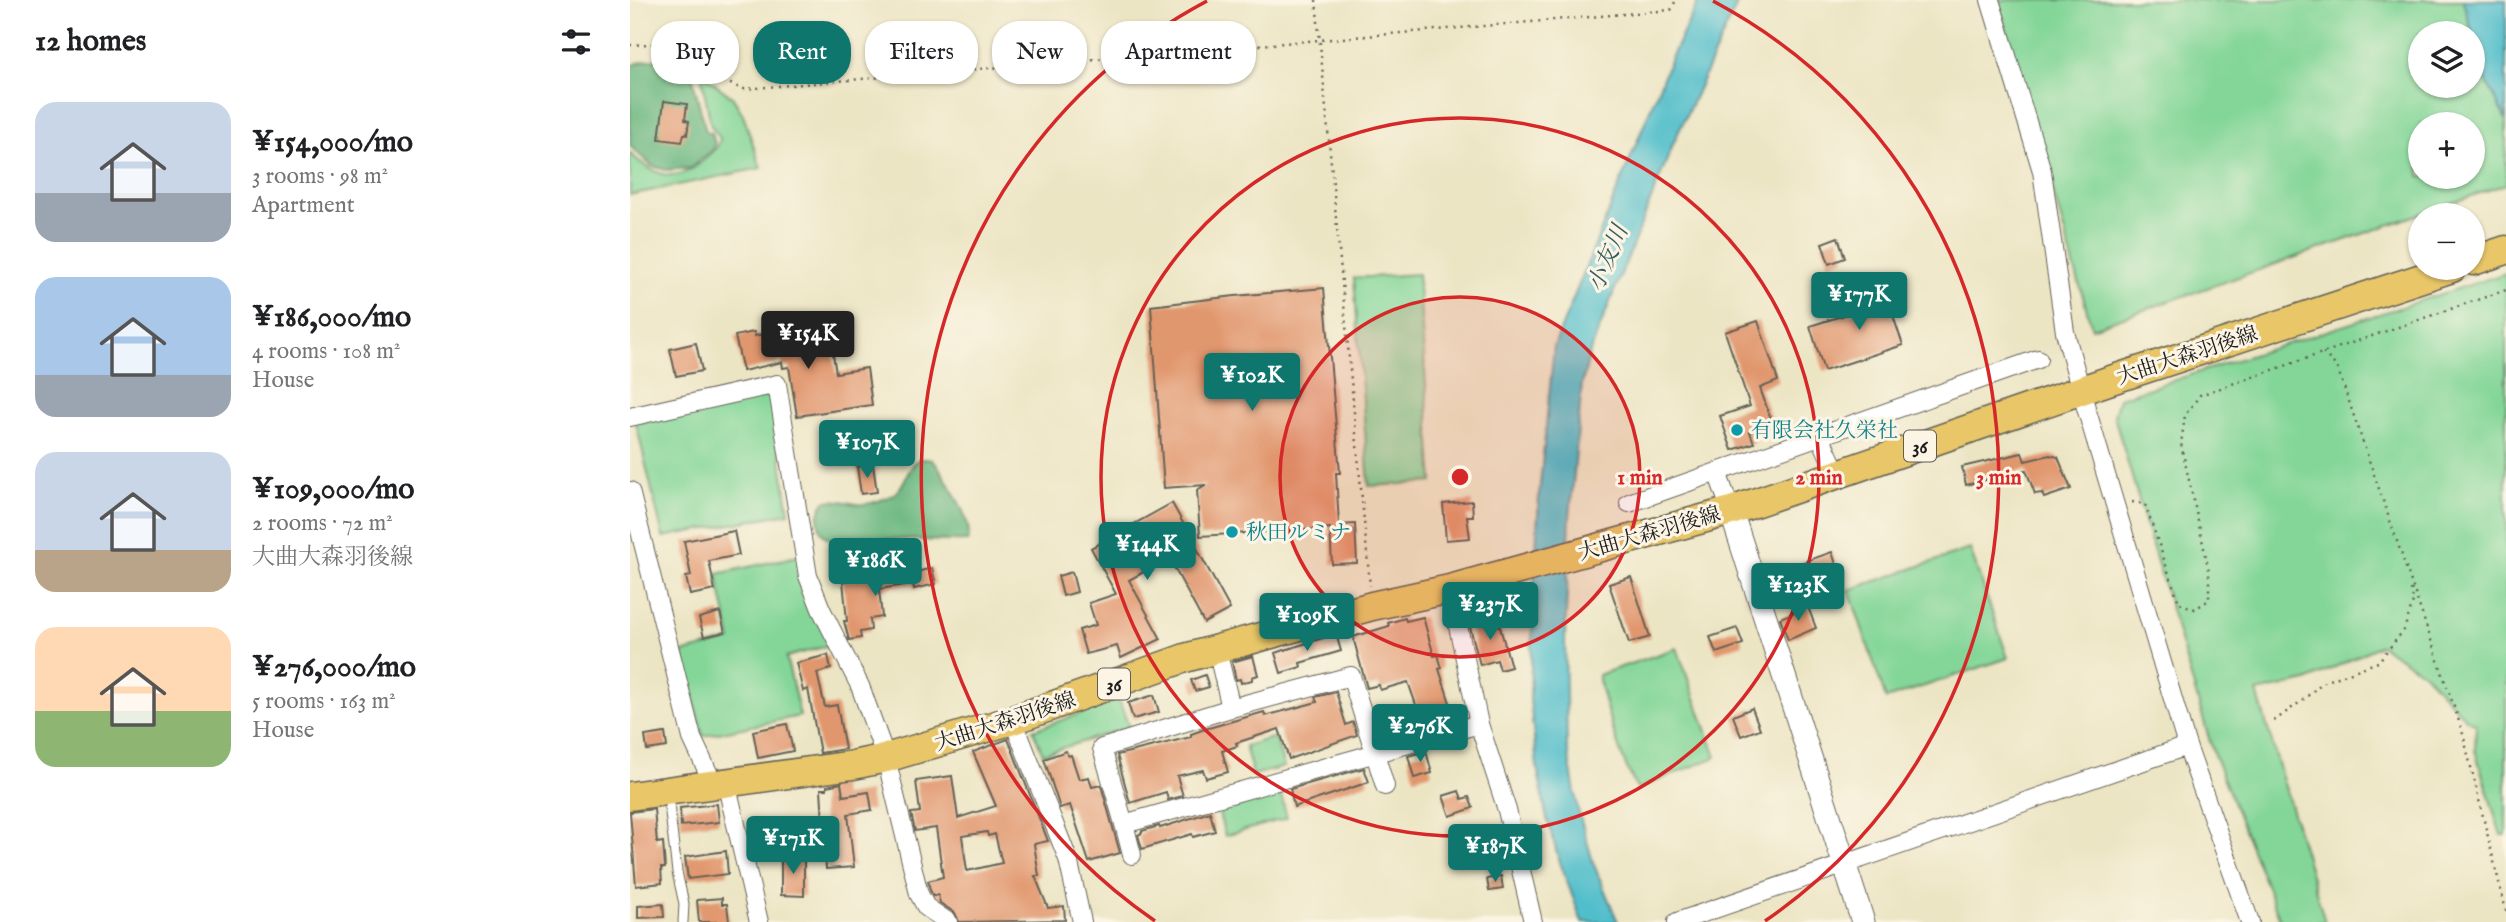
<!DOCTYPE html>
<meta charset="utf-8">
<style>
body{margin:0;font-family:"IM FELL English","Noto Serif JP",serif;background:#f6f6f6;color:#202124;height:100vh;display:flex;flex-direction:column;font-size:26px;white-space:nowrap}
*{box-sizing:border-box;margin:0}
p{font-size:23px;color:#757577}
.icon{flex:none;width:38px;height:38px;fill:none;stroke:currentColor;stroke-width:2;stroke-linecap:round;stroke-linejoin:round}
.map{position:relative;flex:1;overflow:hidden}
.panel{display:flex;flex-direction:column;background:#fff;width:630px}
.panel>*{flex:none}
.banner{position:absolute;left:21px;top:21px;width:665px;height:63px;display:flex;gap:14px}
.buttons{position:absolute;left:1778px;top:21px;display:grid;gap:14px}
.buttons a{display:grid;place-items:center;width:77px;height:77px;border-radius:50%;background:#fff;box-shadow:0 2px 5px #0004;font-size:35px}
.price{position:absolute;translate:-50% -60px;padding:0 16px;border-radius:7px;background:#0f766e;color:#fff;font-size:23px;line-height:46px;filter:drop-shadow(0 2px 4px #0008)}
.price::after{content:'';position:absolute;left:50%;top:42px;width:21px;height:16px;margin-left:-10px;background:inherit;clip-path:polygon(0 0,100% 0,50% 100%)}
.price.selected{background:#222;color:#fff}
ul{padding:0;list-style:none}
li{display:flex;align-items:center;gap:21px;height:175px;padding:0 35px}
li span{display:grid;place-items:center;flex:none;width:196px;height:140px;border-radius:21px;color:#555}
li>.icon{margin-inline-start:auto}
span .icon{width:84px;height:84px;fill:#fffc;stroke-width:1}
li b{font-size:30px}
h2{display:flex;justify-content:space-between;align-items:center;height:84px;padding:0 35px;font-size:30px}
.chip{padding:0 24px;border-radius:28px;background:#fff;box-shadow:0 2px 5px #0004;font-size:24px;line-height:63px}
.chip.selected{background:#0f766e;color:#fff}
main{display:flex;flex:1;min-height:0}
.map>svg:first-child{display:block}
.green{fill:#83d698;stroke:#50795a;stroke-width:2;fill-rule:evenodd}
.forest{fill:#6ab780;stroke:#436a4e;stroke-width:2}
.water{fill:#51becb;stroke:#366d74;stroke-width:2}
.building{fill:#e1976e;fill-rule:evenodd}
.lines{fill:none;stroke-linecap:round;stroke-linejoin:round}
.service-casing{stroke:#656257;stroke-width:11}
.minor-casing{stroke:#656257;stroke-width:20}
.tertiary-casing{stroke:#656257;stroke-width:25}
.primary-casing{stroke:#656257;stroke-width:31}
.path{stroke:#656257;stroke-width:2.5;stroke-dasharray:2 5;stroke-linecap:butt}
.service{stroke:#fff;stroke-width:9}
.minor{stroke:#fff;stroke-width:18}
.tertiary{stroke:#fff;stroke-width:23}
.primary{stroke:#e9c769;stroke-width:28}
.ring{fill:none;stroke:#d62828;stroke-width:3.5}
.culture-dot{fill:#0f9aa8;stroke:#fcf5e5;stroke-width:2.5}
.labels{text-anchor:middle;stroke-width:6;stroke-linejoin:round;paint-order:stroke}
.shield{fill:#fcf5e5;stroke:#5f5d58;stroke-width:2}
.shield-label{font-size:19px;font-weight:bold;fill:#1c1c1c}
.street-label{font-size:21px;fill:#1c1c1c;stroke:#fcf5e5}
.culture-label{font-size:21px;fill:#0d838f;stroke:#fcf5e5;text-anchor:start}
.water-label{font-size:23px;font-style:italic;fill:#315d62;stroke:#fcf5e5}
.centre{fill:#d62828;stroke:#fcf5e5;stroke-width:3.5}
.ring-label{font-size:21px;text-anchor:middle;font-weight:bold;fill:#d62828;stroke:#fcf5e5;stroke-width:6;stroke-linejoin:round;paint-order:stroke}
</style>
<main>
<section class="panel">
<h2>12 homes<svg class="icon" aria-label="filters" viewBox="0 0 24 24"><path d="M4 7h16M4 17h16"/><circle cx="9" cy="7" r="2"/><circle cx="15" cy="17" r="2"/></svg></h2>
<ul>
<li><span style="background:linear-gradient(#c9d6e8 65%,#9aa5b1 0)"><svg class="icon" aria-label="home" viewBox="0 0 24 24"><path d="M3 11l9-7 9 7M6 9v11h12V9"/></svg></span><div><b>¥154,000/mo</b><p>3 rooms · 98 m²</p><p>Apartment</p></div></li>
<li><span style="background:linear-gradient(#a9c7e8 70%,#9aa5b1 0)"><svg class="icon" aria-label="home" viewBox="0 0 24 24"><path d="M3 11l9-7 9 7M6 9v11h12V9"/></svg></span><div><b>¥186,000/mo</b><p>4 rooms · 108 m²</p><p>House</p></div></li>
<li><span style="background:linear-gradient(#c9d6e8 70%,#b9a48a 0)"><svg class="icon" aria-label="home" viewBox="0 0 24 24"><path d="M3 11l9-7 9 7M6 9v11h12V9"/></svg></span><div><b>¥109,000/mo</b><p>2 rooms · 72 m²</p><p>大曲大森羽後線</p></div></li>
<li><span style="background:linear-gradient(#ffd9b3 60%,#8fb573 0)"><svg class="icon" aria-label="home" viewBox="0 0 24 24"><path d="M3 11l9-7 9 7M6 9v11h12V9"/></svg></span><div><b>¥276,000/mo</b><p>5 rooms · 163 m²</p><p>House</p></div></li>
</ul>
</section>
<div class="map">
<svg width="1876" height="922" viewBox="0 0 1876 922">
<rect width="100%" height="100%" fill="#fcf5e5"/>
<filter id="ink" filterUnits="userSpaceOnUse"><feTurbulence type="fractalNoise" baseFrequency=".0143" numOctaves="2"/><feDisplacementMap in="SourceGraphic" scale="14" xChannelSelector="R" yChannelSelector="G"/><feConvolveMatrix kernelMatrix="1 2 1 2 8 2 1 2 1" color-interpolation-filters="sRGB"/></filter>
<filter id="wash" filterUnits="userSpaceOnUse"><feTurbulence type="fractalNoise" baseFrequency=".00686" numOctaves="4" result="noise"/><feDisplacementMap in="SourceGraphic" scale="28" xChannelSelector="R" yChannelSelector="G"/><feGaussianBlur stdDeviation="1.57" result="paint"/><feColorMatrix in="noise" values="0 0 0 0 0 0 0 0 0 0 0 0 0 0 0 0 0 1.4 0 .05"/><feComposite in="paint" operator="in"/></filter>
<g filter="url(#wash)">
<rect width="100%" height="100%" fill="#ece5c4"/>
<g class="green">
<path d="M 1368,0 L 1833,0 L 1842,33 L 1790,33 L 1790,86 L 1843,86 L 1843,35 L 1856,80 L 1876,120 L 1876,184 L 1462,328 ZM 1790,124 L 1843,124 L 1843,177 L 1790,177 Z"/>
<path d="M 71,73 L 103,98 L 113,115 L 131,168 L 0,195 L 0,153 C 25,177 47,185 75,159 C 83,152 89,148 90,138 L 81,126 Z"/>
<path d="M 1876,273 L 1876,835 L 1871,835 L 1845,750 L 1846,724 L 1836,719 L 1794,673 L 1750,645 L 1677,681 L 1627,692 L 1695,922 L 1651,922 L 1583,752 L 1484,416 L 1489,398 Z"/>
<path d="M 788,274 L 803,482 L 739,486 L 724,278 Z"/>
<path d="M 141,395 L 159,513 L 33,537 L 6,423 Z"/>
<path d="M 1340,549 L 1378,658 L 1256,699 L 1219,590 Z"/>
<path d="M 168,556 L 201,645 L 156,657 L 170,716 L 73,736 L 52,653 L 101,640 L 87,574 Z"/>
<path d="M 1047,648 L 1086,757 L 1007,789 C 988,752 977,715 968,675 Z"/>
<path d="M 489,700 L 499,727 L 413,754 L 403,730 Z"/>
<path d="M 645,737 L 654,767 L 623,775 L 615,746 Z"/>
<path d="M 649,788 L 657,818 L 595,836 L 587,806 Z"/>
</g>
<g class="forest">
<path d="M 29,59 L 46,61 L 61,71 L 76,132 L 82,133 L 85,144 L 83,150 L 60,168 L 36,170 L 22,166 L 0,146 L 0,66 L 14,61 Z"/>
<path d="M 289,459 L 301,459 L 308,466 C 318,484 344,521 338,541 C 306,542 275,538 244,539 C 232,539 216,544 205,541 C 185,536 185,515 195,501 C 208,499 215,502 227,504 C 236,506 256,499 264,494 C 277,485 276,468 289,459 Z"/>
</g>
<g class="water">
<path d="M 1069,0 L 1109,0 L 1044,142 L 960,352 L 952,384 L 940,517 L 935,639 L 937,746 L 948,810 L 964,865 L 988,922 L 952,922 L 928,857 L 916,815 L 907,766 L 900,700 L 903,604 L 909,495 L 924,346 L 1041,58 Z"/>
<path d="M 1833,0 L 1876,0 L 1876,120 L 1856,80 Z"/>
</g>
<g id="blocks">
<g class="building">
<path d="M 34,101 L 57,104 L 55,120 L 59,121 L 57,135 L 54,134 L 52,142 L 29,139 Z"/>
<path d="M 1208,237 L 1215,258 L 1199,264 L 1192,243 Z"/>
<path d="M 1262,286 L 1269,308 L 1261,310 L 1273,345 L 1194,371 L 1180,326 L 1240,307 L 1236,295 Z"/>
<path d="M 694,288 L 710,473 L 706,473 L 709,525 L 725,524 L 727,563 L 702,564 L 700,528 L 570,536 L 567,490 L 576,485 L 534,488 L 521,306 L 605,296 Z"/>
<path d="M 1128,321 L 1148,381 L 1130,388 L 1143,425 L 1120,432 L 1124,443 L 1102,450 L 1090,416 L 1120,406 L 1095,332 Z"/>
<path d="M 183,331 L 184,337 L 200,335 L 206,373 L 237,368 L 242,405 L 167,416 L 159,367 L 153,368 L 152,362 L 113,371 L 105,336 L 124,332 L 125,336 L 133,334 L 134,338 Z"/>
<path d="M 66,343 L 72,371 L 46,376 L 40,349 Z"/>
<path d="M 1392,453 L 1395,461 L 1420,455 L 1428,457 L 1441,489 L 1414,498 L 1412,493 L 1405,494 L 1396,470 L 1336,485 L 1332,467 Z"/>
<path d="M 243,465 L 247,492 L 231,494 L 227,467 Z"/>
<path d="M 842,501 L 843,516 L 837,516 L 840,538 L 816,540 L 813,504 Z"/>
<path d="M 542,503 L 600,609 L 574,623 L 539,558 L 499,580 L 531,639 L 491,658 L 487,646 L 456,654 L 449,630 L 466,625 L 459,603 L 486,594 L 461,548 Z"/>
<path d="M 104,531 L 109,555 L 79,561 L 85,590 L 60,595 L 56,577 L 61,576 L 54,541 Z"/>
<path d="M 1202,552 L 1212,582 L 1175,595 L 1165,565 Z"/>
<path d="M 302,568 L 306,584 L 284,589 L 283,584 L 249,589 L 252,617 L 240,619 L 241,630 L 230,632 L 231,638 L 219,640 L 214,621 L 217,621 L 213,581 L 262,575 L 263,578 Z"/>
<path d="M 442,572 L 447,592 L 433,596 L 428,576 Z"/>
<path d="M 1001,577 L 1020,637 L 999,643 L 979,584 Z"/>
<path d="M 1178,607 L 1186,628 L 1158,640 L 1150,618 Z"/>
<path d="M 90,612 L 95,632 L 74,637 L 69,618 Z"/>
<path d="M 867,616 L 881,667 L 870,670 L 867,660 L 850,665 L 839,623 Z"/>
<path d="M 793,617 L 804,656 L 808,655 L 812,668 L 809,669 L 823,712 L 792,722 L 778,682 L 750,690 L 749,685 L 737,688 L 723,637 L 759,626 L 758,623 L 775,618 L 776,621 Z"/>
<path d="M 1107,628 L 1113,644 L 1086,653 L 1080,637 Z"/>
<path d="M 706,634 L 711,651 L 670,663 L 671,667 L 651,673 L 645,653 Z"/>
<path d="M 198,655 L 201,669 L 187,673 L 195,707 L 207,705 L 215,749 L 190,753 L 178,689 L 173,691 L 166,663 Z"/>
<path d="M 623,656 L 628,675 L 622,677 L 622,680 L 611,683 L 610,679 L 606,680 L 602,662 Z"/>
<path d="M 575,675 L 579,687 L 565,691 L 561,680 Z"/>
<path d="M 706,692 L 716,725 L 723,722 L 727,735 L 659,759 L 649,729 L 606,743 L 607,746 L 592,751 L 598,772 L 576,778 L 573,770 L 547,776 L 553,796 L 538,800 L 536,792 L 500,803 L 487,755 L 561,737 L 561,734 L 575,729 L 634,712 L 635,716 L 687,702 L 685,697 Z"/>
<path d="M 524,695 L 529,712 L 503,719 L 498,703 Z"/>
<path d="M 1122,708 L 1130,729 L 1111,736 L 1103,716 Z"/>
<path d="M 157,724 L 163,751 L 128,758 L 123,731 Z"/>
<path d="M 35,733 L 37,747 L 17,750 L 15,736 Z"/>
<path d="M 378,739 L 418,841 L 404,844 L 409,876 L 405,876 L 418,908 L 434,906 L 435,920 L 329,922 L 325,913 L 310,903 L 308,895 L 303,896 L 300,890 L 298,881 L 313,877 L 306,828 L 285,831 L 281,813 L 290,812 L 286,781 L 322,776 L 328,818 L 366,806 L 343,752 ZM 357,832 L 358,836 L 365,834 L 372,863 L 337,871 L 332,836 Z"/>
<path d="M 436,751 L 438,756 L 441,755 L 449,779 L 459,777 L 462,787 L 471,785 L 490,853 L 459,862 L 440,805 L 430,808 L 414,759 Z"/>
<path d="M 796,751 L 802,773 L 784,778 L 778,756 Z"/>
<path d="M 734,768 L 739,782 L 664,807 L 660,789 Z"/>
<path d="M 211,783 L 213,796 L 239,792 L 242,810 L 218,814 L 224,867 L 196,869 L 191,789 L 197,789 L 197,786 Z"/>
<path d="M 829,791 L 832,799 L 839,797 L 843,808 L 820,816 L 813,796 Z"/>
<path d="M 87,804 L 89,822 L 51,826 L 50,808 Z"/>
<path d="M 24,809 L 27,843 L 33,842 L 35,868 L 31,868 L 32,883 L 6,886 L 0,812 Z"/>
<path d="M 580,812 L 585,831 L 563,837 L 562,834 L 512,849 L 508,835 L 512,833 L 512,831 L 529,826 L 530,828 Z"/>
<rect x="133" y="821" width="24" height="18"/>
<path d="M 96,851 L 98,874 L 58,879 L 55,857 Z"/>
<path d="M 151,857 L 174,857 L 174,896 L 151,895 Z"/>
<path d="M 871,876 L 873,889 L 859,891 L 857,879 Z"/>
<path d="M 92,898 L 92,904 L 97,904 L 99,922 L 69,922 L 67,900 Z"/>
<path d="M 33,904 L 34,917 L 8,918 L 8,906 Z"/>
</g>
</g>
</g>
<g filter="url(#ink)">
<use href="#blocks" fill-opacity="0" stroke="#656257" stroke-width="2"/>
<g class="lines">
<g class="service-casing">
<path id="service" d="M 38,796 L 47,872 L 54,904 L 53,922"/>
</g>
<g class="minor-casing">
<g id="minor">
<path d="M 1360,0 L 1412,171 L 1435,332 L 1451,391 L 1557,746 L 1620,922"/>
<path d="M 0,417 L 147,384 L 178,576 L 191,609 L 230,686 L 256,758 L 289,894 L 296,907 L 318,922"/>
<path d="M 1190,436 L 1207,474"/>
<path d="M 1087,472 L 1101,511"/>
<path d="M 0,491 L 62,738 L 83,783"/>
<path d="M 999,503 L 1408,359"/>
<path d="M 820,589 L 849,724 L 877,810 L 903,922"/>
<path d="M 587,650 L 601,708"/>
<path d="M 383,720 L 438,859 L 452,922"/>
<path d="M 96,782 L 129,922"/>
<path d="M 755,786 L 721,676 L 601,708 L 472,748 L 494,824 L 849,724"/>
<path d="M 494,824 L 502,855"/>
<path d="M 1047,922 L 1557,746"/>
</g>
</g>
<g class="tertiary-casing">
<path id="tertiary" d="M 1101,511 L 1233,922"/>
</g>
<g class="primary-casing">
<g id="primary">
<path d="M 1843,261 L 1876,250"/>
<path d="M 0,796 L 223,765 L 256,758 L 383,720 L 555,658 L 742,606 L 820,589 L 1101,511 L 1478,381 L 1822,268"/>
</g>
</g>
<g class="path">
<path d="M 686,0 L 740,586"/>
<path d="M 0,45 L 58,42 L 67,45 C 84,65 86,82 114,89 L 1041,10 L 1046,0"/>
<path d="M 1693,353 L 1707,367 L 1832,730 L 1876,911"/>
<path d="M 1502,502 L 1515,504 L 1549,603 L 1565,609 L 1579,600 L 1579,571 L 1551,444 L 1555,415 L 1570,395 L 1876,290"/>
<path d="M 1644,721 L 1673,700 L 1692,683 L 1748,662 L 1774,630 L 1783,602 L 1781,587"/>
</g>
<use href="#service" class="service"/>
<use href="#minor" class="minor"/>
<use href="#tertiary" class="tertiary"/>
<use href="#primary" class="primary"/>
</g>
</g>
<circle cx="830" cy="477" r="180" fill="#d62828" fill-opacity=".12"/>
<g class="ring">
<circle cx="830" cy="477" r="180"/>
<circle cx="830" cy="477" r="359"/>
<path d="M525 921A539 539 0 0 1 577 1M1083 1A539 539 0 0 1 1135 921"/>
</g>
<g class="culture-dot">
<circle cx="1107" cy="430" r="7"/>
<circle cx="602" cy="532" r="7"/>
</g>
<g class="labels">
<g class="shield">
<rect x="1274" y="430.5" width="32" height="31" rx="5"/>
<rect x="468" y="668.5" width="32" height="31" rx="5"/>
</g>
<g class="shield-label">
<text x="1290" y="453">36</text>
<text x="484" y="691">36</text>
</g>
<g class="street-label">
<text transform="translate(1557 355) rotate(-18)" y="7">大曲大森羽後線</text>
<text transform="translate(1019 533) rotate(-16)" y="7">大曲大森羽後線</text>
<text transform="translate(375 721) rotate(-18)" y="7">大曲大森羽後線</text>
</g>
<g class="culture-label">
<text x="1121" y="437">有限会社久栄社</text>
<text x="616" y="539">秋田ルミナ</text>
</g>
<g class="water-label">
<text transform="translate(977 258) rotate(-67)" y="8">小友川</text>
</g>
</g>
<circle cx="830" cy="477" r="10" class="centre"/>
<g class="ring-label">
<text x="1010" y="484">1 min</text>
<text x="1189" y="484">2 min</text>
<text x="1369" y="484">3 min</text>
</g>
</svg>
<div class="buttons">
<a><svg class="icon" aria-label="layers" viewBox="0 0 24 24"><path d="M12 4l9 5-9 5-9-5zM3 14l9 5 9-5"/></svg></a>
<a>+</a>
<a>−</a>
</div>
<b class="price" style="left:1229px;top:332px">¥177K</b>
<b class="price selected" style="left:178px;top:371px">¥154K</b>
<b class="price" style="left:622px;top:413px">¥102K</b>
<b class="price" style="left:237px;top:480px">¥107K</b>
<b class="price" style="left:517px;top:582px">¥144K</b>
<b class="price" style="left:245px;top:598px">¥186K</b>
<b class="price" style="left:1168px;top:623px">¥123K</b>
<b class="price" style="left:860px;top:642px">¥237K</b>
<b class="price" style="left:677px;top:653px">¥109K</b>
<b class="price" style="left:790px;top:764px">¥276K</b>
<b class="price" style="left:163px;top:876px">¥171K</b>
<b class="price" style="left:865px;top:884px">¥187K</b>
<div class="banner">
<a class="chip">Buy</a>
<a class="chip selected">Rent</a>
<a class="chip">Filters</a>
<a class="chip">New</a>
<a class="chip">Apartment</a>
</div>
</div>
</main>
